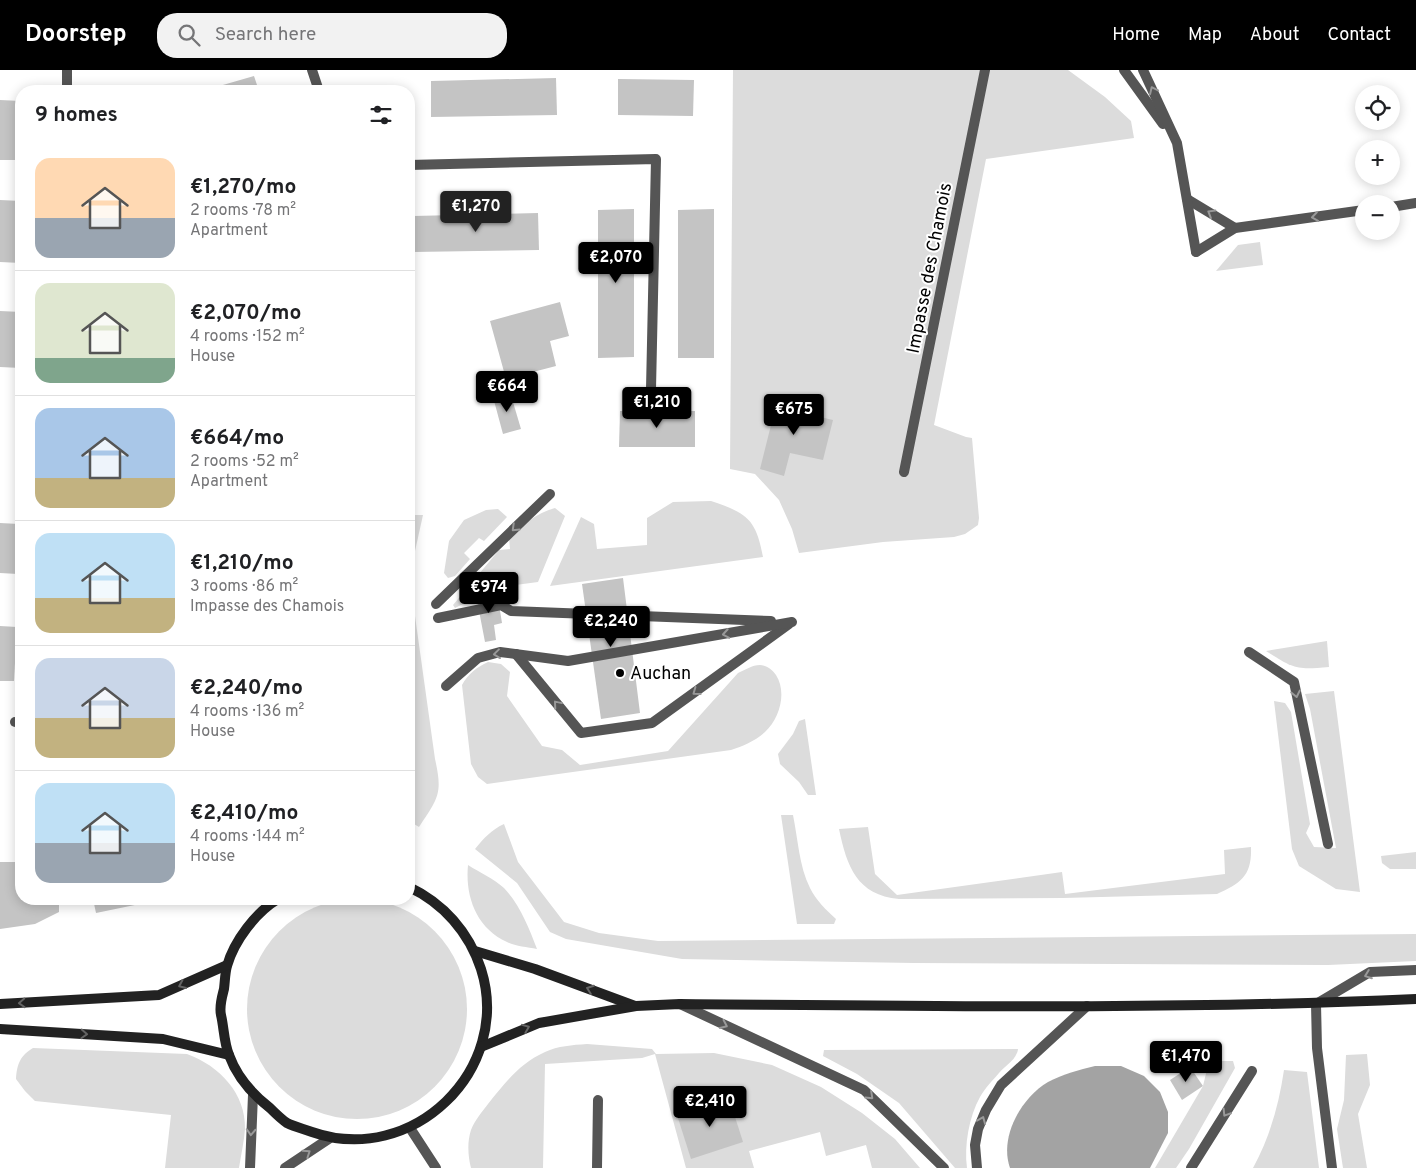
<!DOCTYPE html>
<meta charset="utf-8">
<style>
body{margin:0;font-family:Overpass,sans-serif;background:#f2f2f2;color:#202124;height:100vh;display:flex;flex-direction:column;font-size:19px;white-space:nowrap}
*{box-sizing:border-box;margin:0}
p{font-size:16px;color:#757577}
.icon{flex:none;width:28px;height:28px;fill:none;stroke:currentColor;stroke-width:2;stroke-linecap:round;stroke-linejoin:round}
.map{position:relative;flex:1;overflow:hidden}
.drawer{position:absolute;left:15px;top:15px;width:400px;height:820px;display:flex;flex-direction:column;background:#fff;border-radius:20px;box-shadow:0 2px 12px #0003}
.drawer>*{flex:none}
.fabs{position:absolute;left:1355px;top:15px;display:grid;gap:10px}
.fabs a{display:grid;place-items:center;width:45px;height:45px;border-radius:50%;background:#fff;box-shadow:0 2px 12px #0003;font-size:25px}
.price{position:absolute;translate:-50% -42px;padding:0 11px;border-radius:5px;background:#000;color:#fff;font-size:16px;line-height:32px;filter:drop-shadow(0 1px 2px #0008)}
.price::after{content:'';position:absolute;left:50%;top:30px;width:15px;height:11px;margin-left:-8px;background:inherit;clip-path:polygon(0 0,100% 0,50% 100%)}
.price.active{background:#222;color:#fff}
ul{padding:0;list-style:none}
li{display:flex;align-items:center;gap:15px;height:125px;padding:0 20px}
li+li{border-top:1px solid #e0e0e0}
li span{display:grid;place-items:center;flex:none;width:140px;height:100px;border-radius:15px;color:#555}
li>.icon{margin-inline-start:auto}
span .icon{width:60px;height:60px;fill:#fffc;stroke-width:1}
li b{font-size:21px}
h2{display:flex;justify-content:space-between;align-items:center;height:60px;padding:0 20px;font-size:21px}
header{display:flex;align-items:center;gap:30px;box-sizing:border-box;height:70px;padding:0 25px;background:#000;color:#fff}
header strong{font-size:24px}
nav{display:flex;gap:28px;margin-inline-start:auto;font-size:18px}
.search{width:350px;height:45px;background:#f2f2f2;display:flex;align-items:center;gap:12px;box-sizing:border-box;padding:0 18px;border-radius:20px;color:#757577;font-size:19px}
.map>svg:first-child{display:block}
.green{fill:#dcdcdc}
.water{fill:#a3a3a3}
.building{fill:#c4c4c4}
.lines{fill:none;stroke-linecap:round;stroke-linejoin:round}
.service{stroke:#555;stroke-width:10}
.minor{stroke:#555;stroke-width:10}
.tertiary{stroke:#555;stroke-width:10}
.secondary{stroke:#222;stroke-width:10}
.oneway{stroke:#999}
.oneway2{stroke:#646464}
.poi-dot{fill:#000;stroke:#fff;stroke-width:2}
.labels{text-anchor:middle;stroke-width:4;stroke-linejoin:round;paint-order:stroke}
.street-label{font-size:18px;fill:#000;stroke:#fff}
.poi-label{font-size:18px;fill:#000;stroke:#fff;text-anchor:start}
</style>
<header>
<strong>Doorstep</strong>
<div class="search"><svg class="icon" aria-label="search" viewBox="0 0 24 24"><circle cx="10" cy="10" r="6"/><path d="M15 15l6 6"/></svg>Search here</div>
<nav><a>Home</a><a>Map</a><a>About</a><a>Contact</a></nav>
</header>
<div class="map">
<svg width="1416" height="1098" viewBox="0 0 1416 1098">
<rect width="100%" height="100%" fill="#fff"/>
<g class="green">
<path d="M 733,0 L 1068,0 L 1105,27 L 1131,51 L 1134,68 L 986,89 L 934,355 L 966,367 L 972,368 L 979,448 L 978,455 L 965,464 L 954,467 L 883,472 L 799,483 L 792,459 L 779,430 L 755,404 L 730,399 Z"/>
<path d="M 1260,172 L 1263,195 L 1216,201 L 1238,175 Z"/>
<path d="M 711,431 C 747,443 756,449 763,487 L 550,516 L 581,447 L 594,454 L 597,479 L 647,475 L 647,448 L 673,432 Z"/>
<path d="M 555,438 L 565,446 L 538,512 L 501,517 L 500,523 L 465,530 L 465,533 L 455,538 L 453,535 L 499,480 L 510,479 L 509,468 C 523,455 536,443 555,438 Z"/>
<path d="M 498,439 L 507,447 L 484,471 L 479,468 L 464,483 L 470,489 L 455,506 L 448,508 L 444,503 L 449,471 L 464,450 L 486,440 Z"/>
<path d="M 409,445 L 423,445 L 411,499 L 409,500 Z"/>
<path d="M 409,545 L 415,546 L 435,689 C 443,724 438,728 419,757 L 409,751 Z"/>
<path d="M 1327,571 L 1329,597 C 1296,600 1294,599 1266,581 Z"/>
<path d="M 488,592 L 501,594 L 510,602 L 507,626 L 542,676 L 562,680 L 580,695 L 668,681 L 738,603 C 745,600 752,595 760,595 C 766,595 773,600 776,605 C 787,622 780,648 765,662 C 755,671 743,676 731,680 L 487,714 L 478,707 L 471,694 L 462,615 C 468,604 477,597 488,592 Z"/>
<path d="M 1334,621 L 1360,822 L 1336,819 L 1299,796 L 1292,779 L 1274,631 L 1285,633 L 1291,642 L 1310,754 L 1306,763 L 1314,777 L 1336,778 L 1310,639 L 1305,624 Z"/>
<path d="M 805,649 L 816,725 L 808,725 L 799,712 L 780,694 L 778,684 L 793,664 L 799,651 Z"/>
<path d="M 781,745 L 793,745 C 798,769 799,796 810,818 C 816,830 826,840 836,849 L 834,854 L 797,854 Z"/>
<path d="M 504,754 L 518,792 L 564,852 L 599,863 L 658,871 L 1416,864 L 1416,891 L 1328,895 L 914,893 L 682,889 L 566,869 L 550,862 L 517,813 L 475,779 C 484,768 491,760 504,754 Z"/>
<path d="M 868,757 L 875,804 L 897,825 L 1062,802 L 1065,824 L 1225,804 L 1224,780 L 1251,777 C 1252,806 1241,813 1217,824 L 1063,828 L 899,829 C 857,825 847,797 839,759 Z"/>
<path d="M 1416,782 L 1416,799 L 1390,799 L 1382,793 L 1381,786 Z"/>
<path d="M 468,795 C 479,802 494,809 504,818 C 520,835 529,858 537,879 C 527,877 515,876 507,872 C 476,858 465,826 468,795 Z"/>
<circle cx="357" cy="939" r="110"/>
<path d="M 587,974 L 652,979 L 656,984 L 714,983 L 772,995 L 821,1017 L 862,1043 L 895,1069 L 920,1098 L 872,1098 L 866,1075 L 826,1086 L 820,1062 L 749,1081 L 754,1098 L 686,1098 L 655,984 L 642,988 L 545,994 L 543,1098 L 471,1098 C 468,1086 467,1072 471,1060 C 475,1050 482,1042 488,1034 C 505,1013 520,993 545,982 C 558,976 572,975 587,974 Z"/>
<path d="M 33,978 L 187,984 C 220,996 246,1024 245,1059 C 244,1072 241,1085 239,1098 L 165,1098 L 171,1045 L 35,1031 L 25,1021 L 16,1009 C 17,994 20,986 33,978 Z"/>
<path d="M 1018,979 C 1017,989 1006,995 999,1003 C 993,1010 985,1018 980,1027 C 969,1047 964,1075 967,1098 L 955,1098 L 899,1033 L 857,1004 L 823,986 L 824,980 Z"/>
<path d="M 1367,984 L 1370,1015 L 1358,1044 L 1367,1098 L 1343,1098 L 1337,1059 L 1344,1030 L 1346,985 Z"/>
<path d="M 1209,991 L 1233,991 L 1235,998 L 1189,1079 L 1176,1098 L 1155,1098 L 1203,1016 Z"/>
<path d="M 1284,1000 L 1307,1002 L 1319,1098 L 1253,1098 C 1270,1067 1279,1034 1284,1000 Z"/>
</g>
<path class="water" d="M 1095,996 L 1121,996 L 1144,1006 L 1160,1022 L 1168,1042 L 1168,1063 L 1150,1098 L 1010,1098 C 999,1067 1021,1028 1048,1012 C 1063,1004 1079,1000 1095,996 Z"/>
<g class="building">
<path d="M 254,6 L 259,21 L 209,21 L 209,19 Z"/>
<path d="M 556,8 L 557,45 L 431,47 L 431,11 Z"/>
<path d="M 618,9 L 694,10 L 693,46 L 618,45 Z"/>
<path d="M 0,30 L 21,31 L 21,90 L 0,90 Z"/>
<path d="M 0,130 L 21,131 L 21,193 L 0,192 Z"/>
<path d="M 634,139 L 634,287 L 598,288 L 598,140 Z"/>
<path d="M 714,139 L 714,288 L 678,288 L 678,140 Z"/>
<path d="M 538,143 L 539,180 L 413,182 L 413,146 Z"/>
<path d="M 560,232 L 569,266 L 550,271 L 556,296 L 506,309 L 490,251 Z"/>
<path d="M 0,241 L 21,242 L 21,298 L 0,297 Z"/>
<path d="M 510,322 L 521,359 L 503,364 L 493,327 Z"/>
<path d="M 778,327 L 800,333 L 799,342 L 833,350 L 823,390 L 790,383 L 784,406 L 760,399 Z"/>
<path d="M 620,341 L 695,341 L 695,377 L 619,377 Z"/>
<path d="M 0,453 L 19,454 L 18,504 L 0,503 Z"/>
<path d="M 623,508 L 640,643 L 601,649 L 582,514 Z"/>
<path d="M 497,522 L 502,553 L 494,555 L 496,570 L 485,572 L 476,525 Z"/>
<path d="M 0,556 L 17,557 L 14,611 L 0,611 Z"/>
<path d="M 0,792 L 21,792 L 21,829 L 59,829 L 59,842 L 35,854 L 0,859 Z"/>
<path d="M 93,829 L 159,829 L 159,830 L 96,843 Z"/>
<path d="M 1190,997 L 1203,1016 L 1182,1030 L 1170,1010 Z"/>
<path d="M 729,1028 L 743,1072 L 691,1089 L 677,1045 Z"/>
</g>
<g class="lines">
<g class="service">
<path d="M 1187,129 L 1235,158"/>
<path d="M 1391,137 L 1416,133"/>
<path d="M 1196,182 L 1235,158 L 1364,140"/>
<path d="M 436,534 L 550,424"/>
<path d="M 438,548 L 501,535 L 511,541 L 771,551"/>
<path d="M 1249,582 L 1294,612 L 1328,774"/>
<path d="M 516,584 L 581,663 L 652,653 L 789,554"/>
<path d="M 446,616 L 478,588 L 500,582 L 568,591 L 792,552"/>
<path d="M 680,934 L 864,1020 L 944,1098"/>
<path d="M 410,1058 L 436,1098"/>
<path d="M 597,1098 L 598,1030"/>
<path d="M 977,1098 L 975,1075 L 978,1059 L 986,1040 L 1001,1015 L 1087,936"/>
<path d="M 1191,1098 L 1252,1001"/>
<path d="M 1332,1098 L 1317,978 L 1316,934 L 1370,902 L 1416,900"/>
</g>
<g class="minor">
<path d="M 67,0 L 67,21"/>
<path d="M 1124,0 L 1163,54"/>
<path d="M 1143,0 L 1177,73 L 1196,182"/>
<path d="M 409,95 L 656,89 L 651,319"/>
<path d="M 904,402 L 985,0"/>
<path d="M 15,652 L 21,652"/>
</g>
<g class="tertiary">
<path d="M 312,0 L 319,21"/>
<path d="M 250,1098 L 253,1025"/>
<path d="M 285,1098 L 330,1068"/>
</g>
<g class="secondary">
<path d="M 278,829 C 256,842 234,871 227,896 C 225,903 225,911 224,919 C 222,927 219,936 221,945 C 224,958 224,973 229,985 C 237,1007 252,1024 270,1038 C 275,1043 281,1049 287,1053 C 295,1057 304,1059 312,1062 C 412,1097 513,1000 481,899 C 469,862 443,833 409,817"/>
<path d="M 475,881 L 535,899 L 635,936"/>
<path d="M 0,934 L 159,925 L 227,895"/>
<path d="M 0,959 L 163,969 L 229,985"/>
<path d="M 481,977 L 539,953 L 636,936 L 680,934 C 925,936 1171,940 1416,929"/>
</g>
</g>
<defs><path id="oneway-chevron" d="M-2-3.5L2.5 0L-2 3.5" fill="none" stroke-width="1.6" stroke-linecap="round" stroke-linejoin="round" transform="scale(1.25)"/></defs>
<g class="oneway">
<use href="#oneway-chevron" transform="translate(1153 20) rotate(-115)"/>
<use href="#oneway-chevron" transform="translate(1211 143) rotate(-149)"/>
<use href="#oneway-chevron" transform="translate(1315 147) rotate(172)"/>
<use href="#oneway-chevron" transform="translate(515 458) rotate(136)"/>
<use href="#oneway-chevron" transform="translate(726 564) rotate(170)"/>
<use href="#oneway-chevron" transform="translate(497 584) rotate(173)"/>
<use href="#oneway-chevron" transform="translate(696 622) rotate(144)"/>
<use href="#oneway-chevron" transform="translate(1296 624) rotate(78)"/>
<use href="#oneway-chevron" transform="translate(557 634) rotate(-130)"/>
<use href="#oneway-chevron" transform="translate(1368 905) rotate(159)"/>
<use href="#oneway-chevron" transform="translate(724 955) rotate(25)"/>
<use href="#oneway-chevron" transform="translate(870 1026) rotate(43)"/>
<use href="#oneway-chevron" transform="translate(1226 1043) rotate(122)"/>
<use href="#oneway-chevron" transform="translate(982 1050) rotate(-68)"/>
<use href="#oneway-chevron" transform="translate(251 1062) rotate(93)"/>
<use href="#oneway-chevron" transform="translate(307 1083) rotate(-34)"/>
</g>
<g class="oneway2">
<use href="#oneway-chevron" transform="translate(182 915) rotate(156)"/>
<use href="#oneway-chevron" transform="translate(590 919) rotate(-160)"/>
<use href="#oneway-chevron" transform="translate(22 933) rotate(177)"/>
<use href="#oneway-chevron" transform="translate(526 958) rotate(-22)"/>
<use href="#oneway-chevron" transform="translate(84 964) rotate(3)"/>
</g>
<circle class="poi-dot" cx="620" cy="603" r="5"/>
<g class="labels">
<g class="street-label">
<text transform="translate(929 198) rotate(-79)" y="6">Impasse des Chamois</text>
</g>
<g class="poi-label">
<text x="630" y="609">Auchan</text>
</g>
</g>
</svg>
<div class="fabs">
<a><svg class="icon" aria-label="locate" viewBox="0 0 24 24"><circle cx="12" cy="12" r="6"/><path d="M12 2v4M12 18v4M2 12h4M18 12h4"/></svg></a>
<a>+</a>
<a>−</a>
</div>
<b class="price active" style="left:476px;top:163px">€1,270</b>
<b class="price" style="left:616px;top:214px">€2,070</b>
<b class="price" style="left:507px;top:343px">€664</b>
<b class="price" style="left:657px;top:359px">€1,210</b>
<b class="price" style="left:794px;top:366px">€675</b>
<b class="price" style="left:489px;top:544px">€974</b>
<b class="price" style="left:611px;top:578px">€2,240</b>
<b class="price" style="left:1186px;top:1013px">€1,470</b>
<b class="price" style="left:710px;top:1058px">€2,410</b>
<section class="drawer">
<h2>9 homes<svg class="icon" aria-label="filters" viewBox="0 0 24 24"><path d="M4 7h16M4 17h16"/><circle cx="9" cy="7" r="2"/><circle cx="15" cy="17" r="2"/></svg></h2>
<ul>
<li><span style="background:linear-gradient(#ffd9b3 60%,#9aa5b1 0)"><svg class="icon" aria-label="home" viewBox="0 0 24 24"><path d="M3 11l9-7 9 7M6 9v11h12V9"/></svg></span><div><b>€1,270/mo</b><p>2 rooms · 78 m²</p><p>Apartment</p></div></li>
<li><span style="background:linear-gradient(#dfe7d0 75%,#7fa58c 0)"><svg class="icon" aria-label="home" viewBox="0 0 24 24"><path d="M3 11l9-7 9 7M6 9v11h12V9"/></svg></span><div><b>€2,070/mo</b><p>4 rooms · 152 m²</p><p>House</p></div></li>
<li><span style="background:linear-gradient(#a9c7e8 70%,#c2b280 0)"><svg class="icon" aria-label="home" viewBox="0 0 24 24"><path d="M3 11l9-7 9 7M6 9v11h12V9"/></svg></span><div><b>€664/mo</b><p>2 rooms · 52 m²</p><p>Apartment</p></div></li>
<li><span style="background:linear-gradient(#bfe0f5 65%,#c2b280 0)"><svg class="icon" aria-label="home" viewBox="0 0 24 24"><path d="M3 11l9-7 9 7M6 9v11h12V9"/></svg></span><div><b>€1,210/mo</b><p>3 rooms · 86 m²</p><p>Impasse des Chamois</p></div></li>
<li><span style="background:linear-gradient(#c9d6e8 60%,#c2b280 0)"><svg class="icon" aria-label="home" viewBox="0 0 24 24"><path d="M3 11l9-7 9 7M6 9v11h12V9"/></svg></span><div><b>€2,240/mo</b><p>4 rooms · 136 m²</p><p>House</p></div></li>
<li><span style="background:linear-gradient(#bfe0f5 60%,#9aa5b1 0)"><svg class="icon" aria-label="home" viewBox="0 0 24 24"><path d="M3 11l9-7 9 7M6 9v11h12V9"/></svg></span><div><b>€2,410/mo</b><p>4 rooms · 144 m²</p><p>House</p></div></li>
</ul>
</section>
</div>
